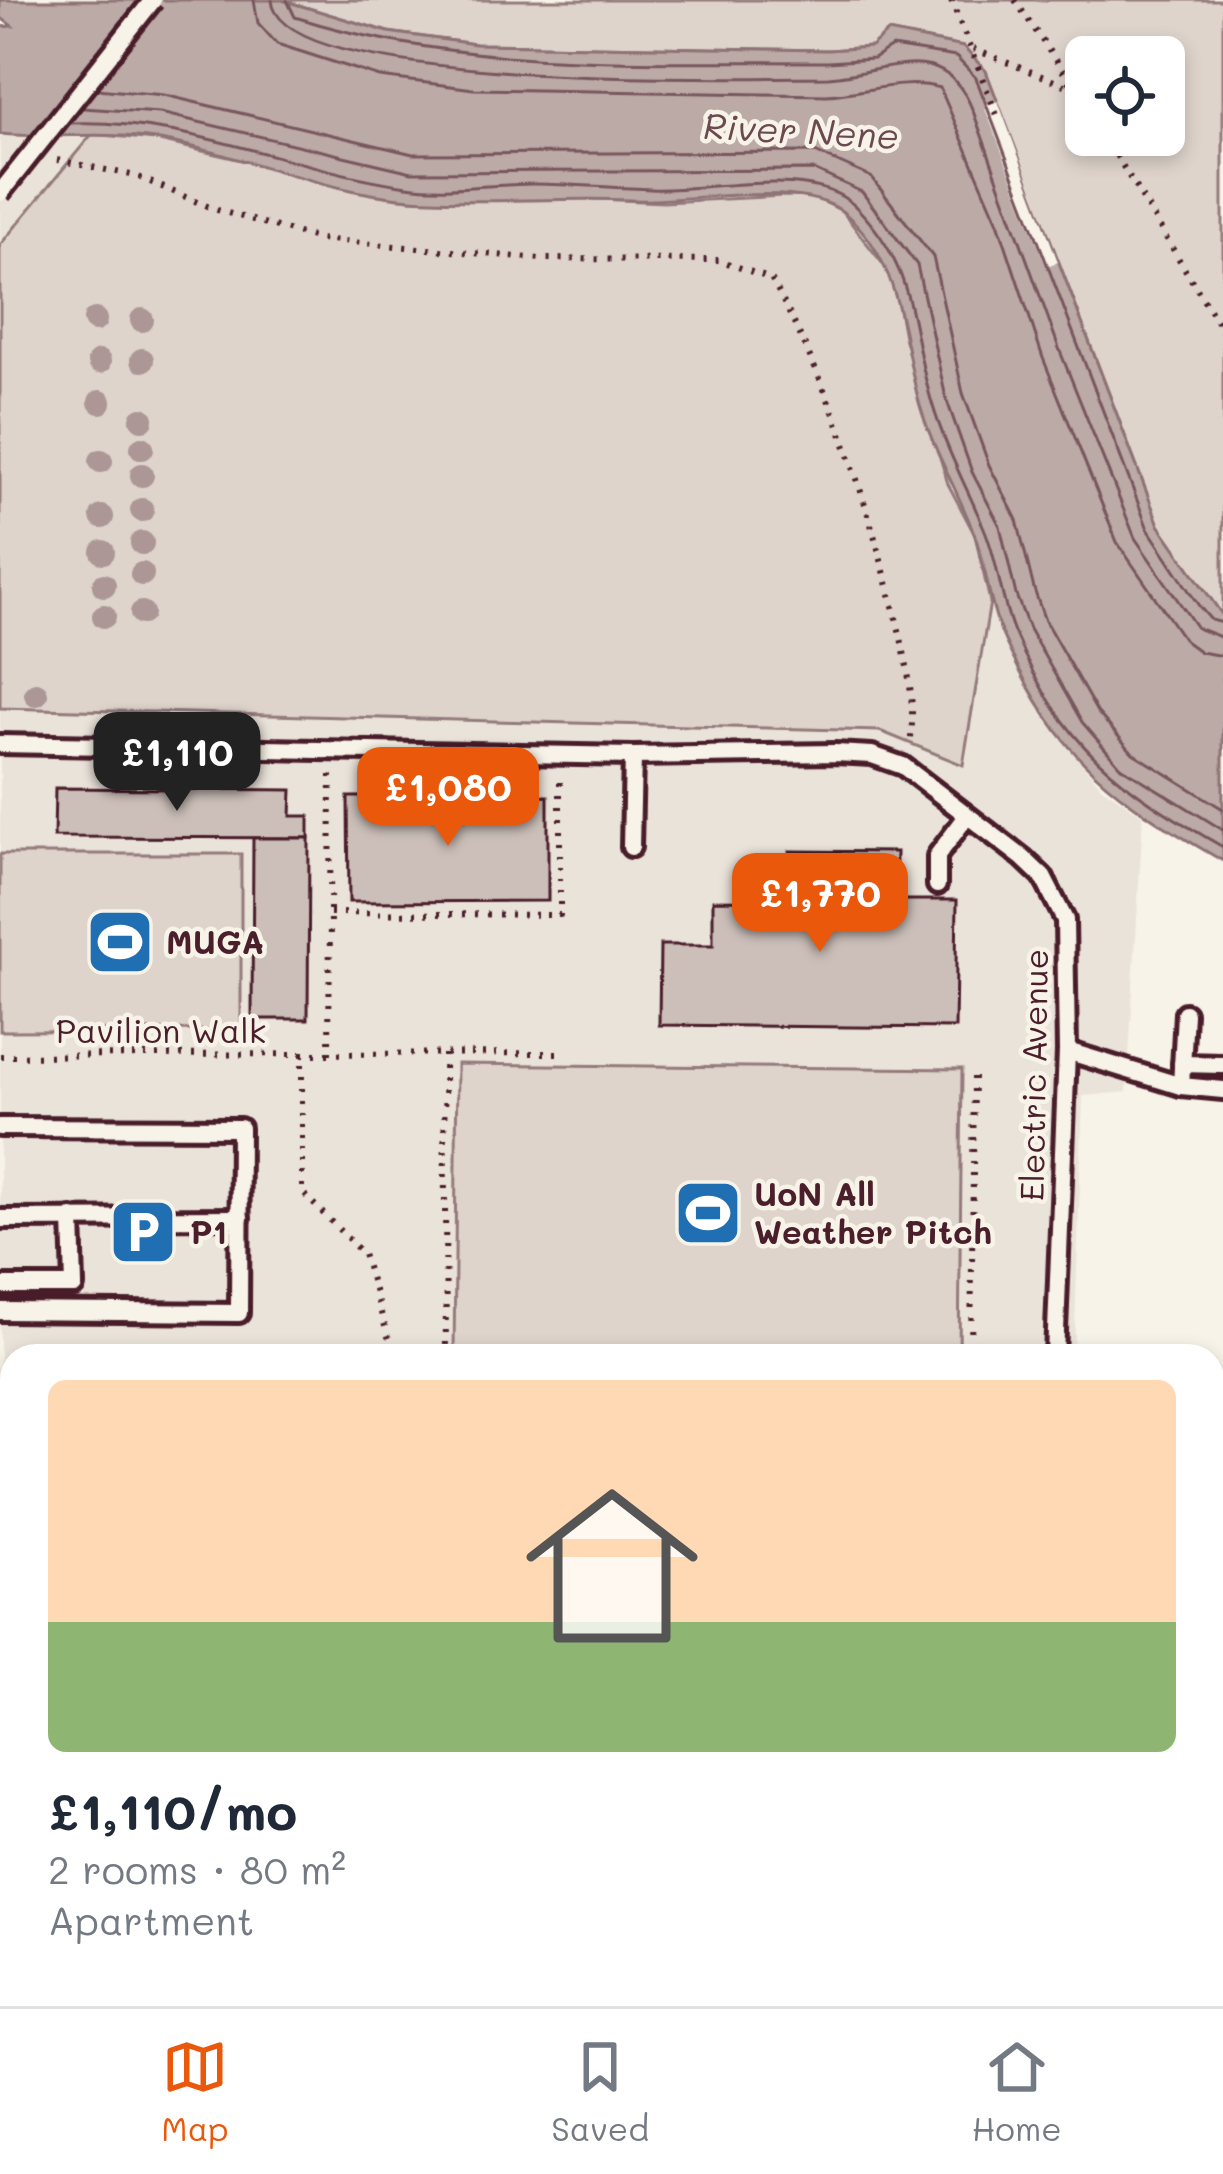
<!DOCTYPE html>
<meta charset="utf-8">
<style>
body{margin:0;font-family:Mali,sans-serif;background:#f6f6f7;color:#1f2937;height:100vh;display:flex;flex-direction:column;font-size:45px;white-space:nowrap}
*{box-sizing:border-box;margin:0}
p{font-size:39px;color:#747a83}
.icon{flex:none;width:66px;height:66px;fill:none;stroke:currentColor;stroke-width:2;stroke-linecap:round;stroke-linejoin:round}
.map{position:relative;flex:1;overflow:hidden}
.drawer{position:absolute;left:0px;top:1344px;width:1224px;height:663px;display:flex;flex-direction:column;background:#fff;border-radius:36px 36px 0 0;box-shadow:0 6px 18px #0003}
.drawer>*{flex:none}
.controls{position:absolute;left:1065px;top:36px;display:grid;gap:24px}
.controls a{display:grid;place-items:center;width:120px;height:120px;border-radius:18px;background:#fff;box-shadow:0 6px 18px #0003;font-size:60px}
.price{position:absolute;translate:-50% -102px;padding:0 27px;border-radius:24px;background:#ea580c;color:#fff;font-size:39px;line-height:78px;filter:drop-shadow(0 3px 6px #0008)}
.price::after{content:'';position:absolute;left:50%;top:72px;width:36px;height:27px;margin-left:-18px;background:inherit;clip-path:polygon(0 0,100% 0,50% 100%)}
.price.on{background:#222;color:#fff}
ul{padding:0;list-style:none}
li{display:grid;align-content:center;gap:24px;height:636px;padding:0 48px}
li+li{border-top:3px solid #e0e1e3}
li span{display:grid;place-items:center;height:372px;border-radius:18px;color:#555}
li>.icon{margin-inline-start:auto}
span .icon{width:216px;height:216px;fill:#fffc;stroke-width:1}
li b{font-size:51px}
.dock{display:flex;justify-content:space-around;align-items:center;height:168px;border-top:3px solid #e0e1e3;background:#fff;font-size:33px;color:#747a83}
.dock a{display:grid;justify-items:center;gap:6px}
.dock .on{color:#ea580c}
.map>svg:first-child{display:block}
.built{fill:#eae3da}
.green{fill:#ded4cc;stroke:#947a7c;stroke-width:3;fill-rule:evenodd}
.water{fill:#bcaaa7;stroke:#8e7275;stroke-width:3}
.pier{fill:#f7f3e8}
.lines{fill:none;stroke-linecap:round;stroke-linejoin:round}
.shore{stroke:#78575d;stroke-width:3}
.stream{stroke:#8e7275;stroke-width:9}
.building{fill:#ccbfb9;stroke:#4a1f2b;stroke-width:3}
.lane-casing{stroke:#4a1f2b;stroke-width:26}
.path{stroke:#4a1f2b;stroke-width:6;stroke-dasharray:3 9;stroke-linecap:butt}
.lane{stroke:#f7f3e8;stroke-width:16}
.lane-bridge-casing{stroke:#4a1f2b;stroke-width:26;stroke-linecap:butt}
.lane-bridge{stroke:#f7f3e8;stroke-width:16}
.tree{fill:#ac9796}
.labels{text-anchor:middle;stroke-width:9;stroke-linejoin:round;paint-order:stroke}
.poi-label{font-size:33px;font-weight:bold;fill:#4a1f2b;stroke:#f7f3e8;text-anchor:start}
.street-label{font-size:33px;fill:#4a1f2b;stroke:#f7f3e8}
.water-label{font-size:36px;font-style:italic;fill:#6c4950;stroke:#f7f3e8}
</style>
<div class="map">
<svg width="1223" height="2006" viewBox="0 0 1223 2006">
<rect width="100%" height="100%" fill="#f7f3e8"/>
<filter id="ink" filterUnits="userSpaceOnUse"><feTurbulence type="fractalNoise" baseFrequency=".00833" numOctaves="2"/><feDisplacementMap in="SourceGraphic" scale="24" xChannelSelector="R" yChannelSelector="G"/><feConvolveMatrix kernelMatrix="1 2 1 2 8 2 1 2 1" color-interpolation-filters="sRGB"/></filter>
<g filter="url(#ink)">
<path class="built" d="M 0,134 L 92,134 L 355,188 L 865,236 L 1004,640 L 1061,739 L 1102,787 L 1143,815 L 1127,1092 L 1083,1096 L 1074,1356 L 12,1356 L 12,1520 L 0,1519 Z"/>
<g class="green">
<path d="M 282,0 L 1223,0 L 1223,616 L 1159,525 L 986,71 L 963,47 L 888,32 L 871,47 L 828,50 L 475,44 L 388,32 ZM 1086,57 L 1164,57 L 1164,135 L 1086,135 Z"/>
<path d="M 92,134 L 155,140 L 409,199 L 535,196 L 663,202 L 785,196 L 814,197 L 842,211 L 893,277 L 904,337 L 948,484 L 975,535 L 990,602 L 963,765 L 880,731 L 0,708 L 0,245 Z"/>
<path d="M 0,854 L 241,854 L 241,1030 L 0,1031 Z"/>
<path d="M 457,1064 L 962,1069 L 959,1356 L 454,1356 Z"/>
<path d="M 0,1545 L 12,1547 L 12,1995 L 1212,1995 L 1212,1985 L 1223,1989 L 1223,2006 L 0,2006 Z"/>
<path d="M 1212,1732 L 1223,1735 L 1223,1932 L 1212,1928 Z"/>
</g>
<path class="water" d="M 0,0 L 282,0 L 388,32 L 475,44 L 828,50 L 871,47 L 888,32 L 963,47 L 986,71 L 1159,525 L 1223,616 L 1223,861 C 1110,796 1062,762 1005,641 C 989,607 987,570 975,536 C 958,490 932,449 919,402 C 901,335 902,260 843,212 C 803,179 683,203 629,200 C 557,197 483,204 411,199 C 324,193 240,153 154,139 C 103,131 51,139 0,134 L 0,27 L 12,26 L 0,17 Z"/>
<path class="pier" d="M 998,101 L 1058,262 L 1046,266 L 984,106 Z"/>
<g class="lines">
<g class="shore">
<path d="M 254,0 L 258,23 L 277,44 L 380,77 L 474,89 L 827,95 C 866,93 903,78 940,88 L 998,222 L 1043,358 L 1117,542 L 1185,641 L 1200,652 L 1223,656"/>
<path d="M 272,0 C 277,91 751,77 828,77 C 889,73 944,37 973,111 L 1060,351 L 1135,538 L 1197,628 L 1223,638"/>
<path d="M 287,0 L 295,17 C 467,72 649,60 828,62 L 873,59 L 892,47 L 956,57 L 976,78 L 1148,529 L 1199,606 L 1211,620 L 1223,623"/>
<path d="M 96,89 L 164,95 L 413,154 L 815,152 L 871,177 L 933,257 L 963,393 L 989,465 L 1017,520 L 1034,589 L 1045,621 L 1097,712 L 1133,753 L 1223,809"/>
<path d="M 82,108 L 160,113 L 412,172 L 814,170 L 862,192 L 917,265 L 946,398 L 972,472 L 1000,526 L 1016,595 L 1029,629 L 1082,722 L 1121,767 L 1223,830"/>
<path d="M 70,123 C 186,118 294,170 407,186 C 447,192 492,184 533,184 C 572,184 612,188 651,189 C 707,192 811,165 854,205 C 918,268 908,324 932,403 C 945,447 966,486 984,528 C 998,560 1000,598 1014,632 C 1063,747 1118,787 1223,847"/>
</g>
<path class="stream" d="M 1212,1960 L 1223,1964"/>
</g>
<g class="building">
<path d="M 55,788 L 292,790 L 291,816 L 309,816 L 309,838 L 54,837 Z"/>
<path d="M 548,796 L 548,901 L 349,902 L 348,797 Z"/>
<path d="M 253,838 L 309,838 L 308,1019 L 252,1019 Z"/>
<path d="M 790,851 L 896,852 L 895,900 L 957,900 L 955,1028 L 659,1025 L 660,945 L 713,945 L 713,900 L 790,901 Z"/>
</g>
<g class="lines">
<g class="lane-casing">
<g id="lane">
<path d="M 0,744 L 633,756 L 835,753 L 872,755 L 903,766 L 1023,858 L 1043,877 L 1065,920 L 1067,1051 L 1055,1356"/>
<path d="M 631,847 L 633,756"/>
<path d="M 937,885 L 937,856 L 967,816"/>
<path d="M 1067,1051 L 1181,1086 L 1223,1090"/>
<path d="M 1182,1064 L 1223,1065"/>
<path d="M 1181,1086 L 1185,1013"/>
<path d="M 0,1127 L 240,1128 L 239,1313 L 0,1311"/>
<path d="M 0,1219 L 240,1218"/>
<path d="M 0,1286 L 74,1286 L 72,1218"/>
<path d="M 1212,1636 L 1223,1636"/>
</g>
</g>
<g class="path">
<path d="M 951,0 L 997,115"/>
<path d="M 1015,0 L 1086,106"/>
<path d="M 973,49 L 1072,88"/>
<path d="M 1104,135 L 1223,332"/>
<path d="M 57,160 L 136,176 L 214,209 L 319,239 L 540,259 L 719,260 L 771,279 C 826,378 861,481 889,590 C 901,639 918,694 910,745"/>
<path d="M 330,913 L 560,915 L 560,777"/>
<path d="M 302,1054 L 560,1053"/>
<path d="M 329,1054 L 331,770"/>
<path d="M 444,1054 L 446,1356"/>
<path d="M 0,1056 L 302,1054 L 302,1192 L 363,1254 L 394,1356"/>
<path d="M 971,1356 L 974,1076"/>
<path d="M 0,1456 L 12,1460"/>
<path d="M 0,1667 L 12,1670"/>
<path d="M 557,1995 L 568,2006"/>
</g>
<use href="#lane" class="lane"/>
<g class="lane-bridge-casing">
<path id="lane-bridge" d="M 0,193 L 153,0"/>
</g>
<use href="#lane-bridge" class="lane-bridge"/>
</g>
<g class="tree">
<circle cx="95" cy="320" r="12"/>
<circle cx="142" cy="320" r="12"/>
<circle cx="142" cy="360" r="12"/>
<circle cx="99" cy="362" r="12"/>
<circle cx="100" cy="402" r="12"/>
<circle cx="142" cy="419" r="12"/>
<circle cx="142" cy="448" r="12"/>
<circle cx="101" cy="461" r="12"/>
<circle cx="142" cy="475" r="12"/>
<circle cx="142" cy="510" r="12"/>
<circle cx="102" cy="517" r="12"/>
<circle cx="142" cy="543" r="12"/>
<circle cx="103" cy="552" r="12"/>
<circle cx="142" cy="574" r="12"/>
<circle cx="104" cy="585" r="12"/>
<circle cx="142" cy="613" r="12"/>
<circle cx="104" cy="616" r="12"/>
<circle cx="36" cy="694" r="12"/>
</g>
</g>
<defs>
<g id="stadium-square" transform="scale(3.45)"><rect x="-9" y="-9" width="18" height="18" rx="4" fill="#1f6fb2" stroke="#f7f3e8"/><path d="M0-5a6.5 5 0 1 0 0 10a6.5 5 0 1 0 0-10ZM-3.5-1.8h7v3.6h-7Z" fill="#fff"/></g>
<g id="parking-square" transform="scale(3.45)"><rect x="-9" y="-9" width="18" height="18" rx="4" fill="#1f6fb2" stroke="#f7f3e8"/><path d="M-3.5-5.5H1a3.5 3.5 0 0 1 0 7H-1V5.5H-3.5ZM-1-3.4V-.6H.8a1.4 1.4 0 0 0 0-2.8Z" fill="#fff"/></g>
</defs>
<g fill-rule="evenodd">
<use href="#stadium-square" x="120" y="942"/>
<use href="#stadium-square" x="708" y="1213"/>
<use href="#parking-square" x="143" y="1232"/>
</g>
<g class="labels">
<g class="poi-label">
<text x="166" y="954">MUGA</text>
<text x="754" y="1206">UoN All<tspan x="754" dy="38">Weather Pitch</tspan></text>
<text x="190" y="1244">P1</text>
</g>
<g class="street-label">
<text x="161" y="1043">Pavilion Walk</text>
<text transform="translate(1034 1075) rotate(-89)" y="12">Electric Avenue</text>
</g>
<g class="water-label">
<text transform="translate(801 131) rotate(3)" y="13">River Nene</text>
</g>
</g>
</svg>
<div class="controls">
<a><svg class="icon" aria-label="locate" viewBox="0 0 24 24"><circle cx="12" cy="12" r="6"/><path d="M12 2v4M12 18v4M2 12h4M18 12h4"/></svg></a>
</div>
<b class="price on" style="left:177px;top:814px">£1,110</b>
<b class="price" style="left:448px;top:849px">£1,080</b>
<b class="price" style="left:820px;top:955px">£1,770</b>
<section class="drawer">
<ul>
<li><span style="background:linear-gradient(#ffd9b3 65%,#8fb573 0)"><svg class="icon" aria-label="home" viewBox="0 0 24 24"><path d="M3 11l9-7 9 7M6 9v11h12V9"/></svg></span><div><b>£1,110/mo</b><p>2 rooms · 80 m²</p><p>Apartment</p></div></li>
</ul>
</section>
</div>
<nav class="dock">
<a class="on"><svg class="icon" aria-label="map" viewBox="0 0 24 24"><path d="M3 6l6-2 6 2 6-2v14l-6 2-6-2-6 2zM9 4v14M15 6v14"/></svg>Map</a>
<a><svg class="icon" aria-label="saved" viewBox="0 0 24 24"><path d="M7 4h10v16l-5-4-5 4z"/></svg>Saved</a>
<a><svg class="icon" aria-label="home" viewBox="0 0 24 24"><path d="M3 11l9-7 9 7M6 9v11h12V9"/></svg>Home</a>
</nav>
